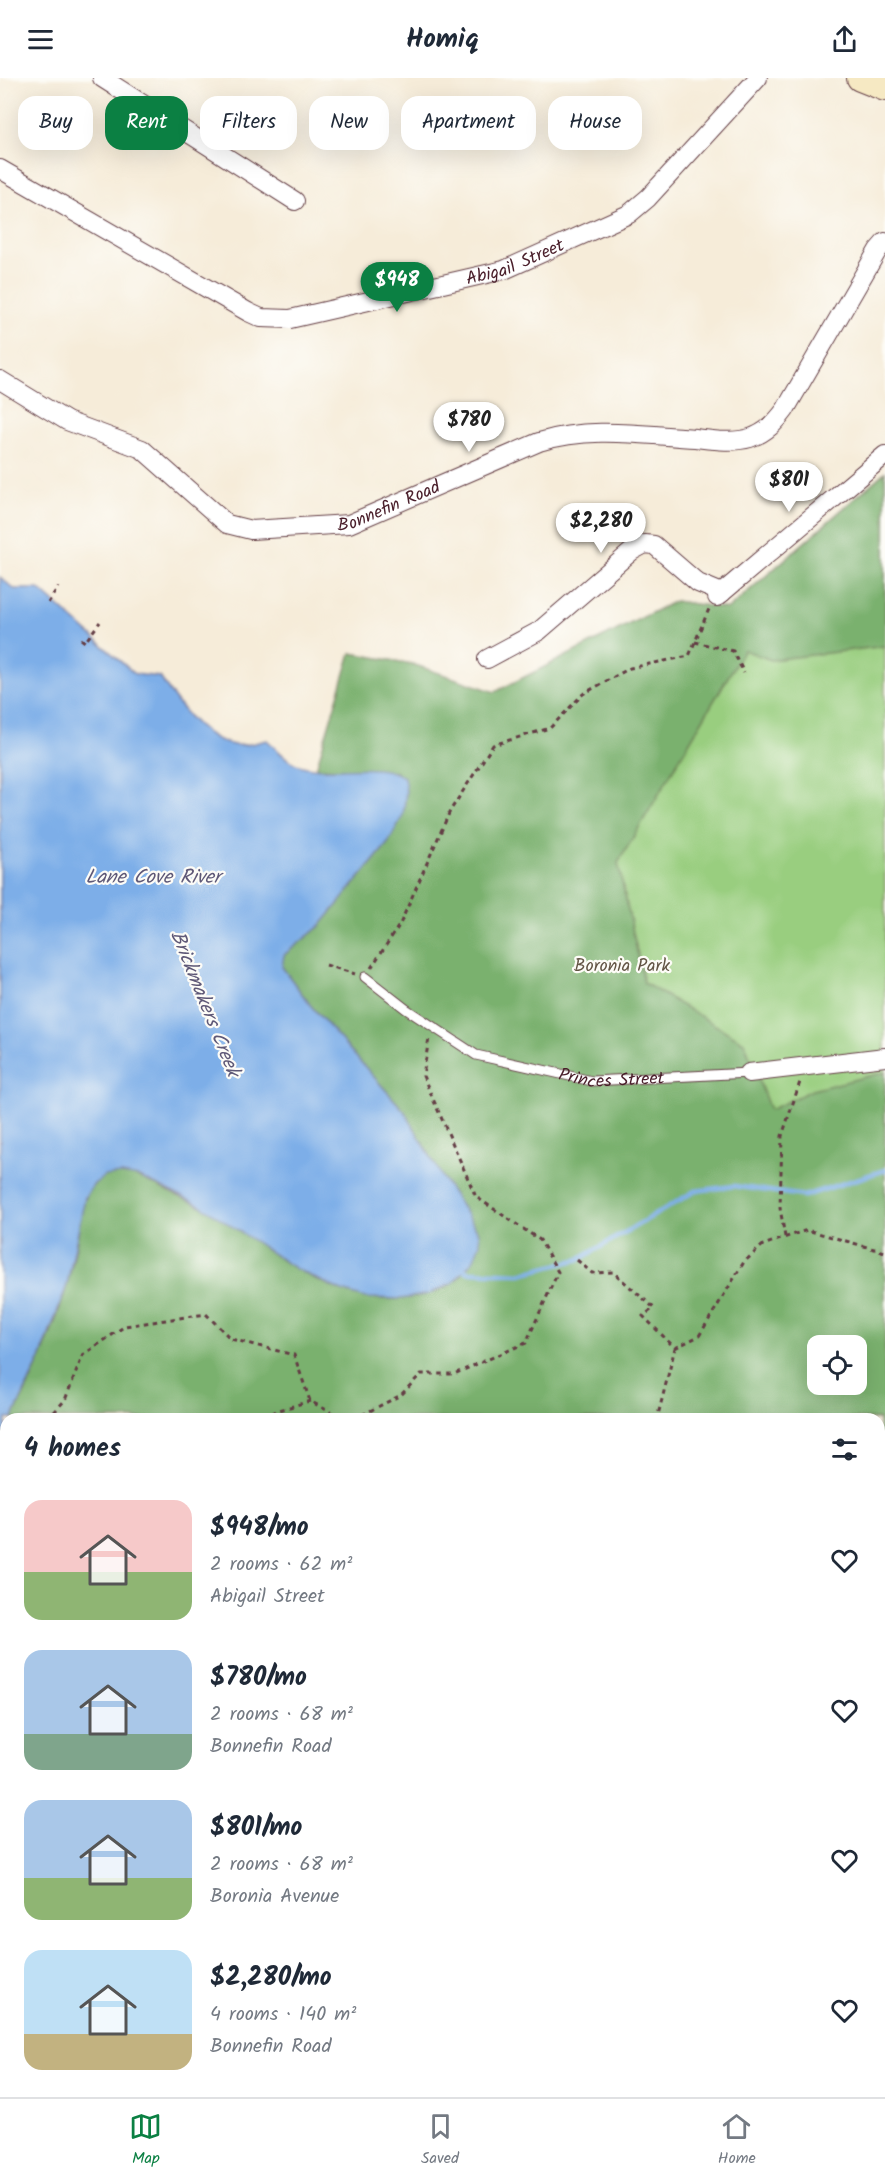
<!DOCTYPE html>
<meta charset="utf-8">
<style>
body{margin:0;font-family:Kalam,sans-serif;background:#f2f2f3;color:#1f2937;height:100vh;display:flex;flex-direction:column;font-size:22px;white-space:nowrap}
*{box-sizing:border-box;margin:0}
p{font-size:20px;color:#747a83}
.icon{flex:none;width:33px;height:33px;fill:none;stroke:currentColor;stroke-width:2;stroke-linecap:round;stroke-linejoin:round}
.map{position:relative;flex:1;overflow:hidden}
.details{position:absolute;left:0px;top:1335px;width:885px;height:684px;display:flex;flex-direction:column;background:#fff;border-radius:18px 18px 0 0;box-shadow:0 6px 24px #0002}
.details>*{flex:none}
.guide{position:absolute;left:18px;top:18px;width:849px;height:54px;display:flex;gap:12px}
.controls{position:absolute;left:807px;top:1257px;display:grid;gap:12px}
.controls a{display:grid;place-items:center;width:60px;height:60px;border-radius:12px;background:#fff;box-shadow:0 6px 24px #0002;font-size:30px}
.price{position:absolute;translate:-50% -51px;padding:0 14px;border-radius:21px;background:#fff;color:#222;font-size:20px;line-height:39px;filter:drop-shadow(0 2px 3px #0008)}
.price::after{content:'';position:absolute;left:50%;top:36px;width:18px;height:14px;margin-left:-9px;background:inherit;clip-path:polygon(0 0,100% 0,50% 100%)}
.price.on{background:#0b8043;color:#fff}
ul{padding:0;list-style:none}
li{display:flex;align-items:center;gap:18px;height:150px;padding:0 24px}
li span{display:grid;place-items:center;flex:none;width:168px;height:120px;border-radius:18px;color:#555}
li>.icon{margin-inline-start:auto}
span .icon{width:72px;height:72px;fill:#fffc;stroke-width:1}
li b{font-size:26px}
h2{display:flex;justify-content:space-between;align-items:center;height:72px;padding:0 24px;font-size:26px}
.chip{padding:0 21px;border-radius:18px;background:#fff;box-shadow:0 6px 24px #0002;font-size:21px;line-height:54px}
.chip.on{background:#0b8043;color:#fff}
header{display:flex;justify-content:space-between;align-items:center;height:78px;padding:0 24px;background:#fff;font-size:27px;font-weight:700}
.dock{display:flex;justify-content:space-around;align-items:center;height:84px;border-top:2px solid #e0e1e3;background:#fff;font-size:16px;color:#747a83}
.dock a{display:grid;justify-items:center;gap:3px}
.dock .on{color:#0b8043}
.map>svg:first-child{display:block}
.green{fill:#99ce7f;stroke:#727655;stroke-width:1.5;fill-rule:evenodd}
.forest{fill:#7ab16e;stroke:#62684c;stroke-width:1.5;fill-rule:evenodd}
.water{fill:#7daee8;stroke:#64668a;stroke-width:1.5}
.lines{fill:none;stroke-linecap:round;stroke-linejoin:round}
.stream{stroke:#7daee8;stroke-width:4.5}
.service-casing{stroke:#643e45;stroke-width:11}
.minor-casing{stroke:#643e45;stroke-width:20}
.secondary-casing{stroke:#643e45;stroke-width:28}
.path{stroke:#643e45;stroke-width:3;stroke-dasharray:4.5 4.5;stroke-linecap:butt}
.service{stroke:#fff;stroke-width:9}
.minor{stroke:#fff;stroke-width:18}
.secondary{stroke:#f6e9c3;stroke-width:26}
.labels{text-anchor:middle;stroke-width:4.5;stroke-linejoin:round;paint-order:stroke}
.street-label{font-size:18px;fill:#4a1f2b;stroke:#fdfcf7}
.park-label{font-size:18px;fill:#625444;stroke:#fdfcf7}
.water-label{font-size:20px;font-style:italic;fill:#5e5877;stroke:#fdfcf7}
</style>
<header><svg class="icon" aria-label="menu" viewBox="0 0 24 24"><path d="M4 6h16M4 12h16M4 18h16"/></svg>Homiq<svg class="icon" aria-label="share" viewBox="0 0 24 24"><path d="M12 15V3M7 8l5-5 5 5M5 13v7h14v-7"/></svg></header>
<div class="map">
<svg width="885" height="2019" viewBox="0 0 885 2019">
<rect width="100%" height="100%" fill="#fdfcf7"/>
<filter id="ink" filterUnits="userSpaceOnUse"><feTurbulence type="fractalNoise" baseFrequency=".0167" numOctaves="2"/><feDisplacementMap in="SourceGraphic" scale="12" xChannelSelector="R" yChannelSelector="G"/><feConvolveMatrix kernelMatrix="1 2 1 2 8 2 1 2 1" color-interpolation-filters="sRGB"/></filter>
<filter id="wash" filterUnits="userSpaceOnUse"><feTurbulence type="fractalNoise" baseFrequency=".008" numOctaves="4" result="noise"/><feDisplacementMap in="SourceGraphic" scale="24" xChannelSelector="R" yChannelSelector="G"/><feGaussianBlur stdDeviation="1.35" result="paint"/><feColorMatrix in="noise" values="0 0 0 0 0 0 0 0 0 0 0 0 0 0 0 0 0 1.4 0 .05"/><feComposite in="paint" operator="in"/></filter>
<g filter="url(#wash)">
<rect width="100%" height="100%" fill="#f6ecd9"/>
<path class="green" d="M 885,394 L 885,1591 L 879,1592 L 879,1341 L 12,1341 L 381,1004 L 311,928 L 336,692 L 351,575 L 412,586 L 495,614 L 675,523 L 728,531 ZM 818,1268 L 856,1268 L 856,1306 L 818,1306 Z"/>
<g class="forest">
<path d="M 885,394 L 885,568 L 771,582 L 744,572 L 618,785 L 644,905 L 744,964 L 770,1032 L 812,1012 L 885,994 L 885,1524 L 879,1529 L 879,1341 L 12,1341 C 41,1285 67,1224 77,1162 C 81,1140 81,1114 101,1100 C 121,1086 146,1103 165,1112 C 181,1120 199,1125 214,1135 C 242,1151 265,1173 293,1189 C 308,1198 326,1206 342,1213 C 368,1222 396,1224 423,1217 C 461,1209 471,1190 479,1155 L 444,1102 L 405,1034 L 311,928 L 282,889 L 281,883 L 284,877 L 320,848 L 388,765 L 403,737 L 405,722 L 406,714 L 396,694 L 316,690 L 351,575 L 412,586 L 495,614 L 675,523 L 728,531 ZM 818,1268 L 856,1268 L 856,1306 L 818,1306 Z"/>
<path d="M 6,1352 L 6,1887 L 0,1876 L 0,1362 Z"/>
<path d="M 115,2013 L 379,2013 L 399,2019 L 122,2019 Z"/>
</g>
<g class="water">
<path d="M 0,499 L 14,511 L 39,511 L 135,596 L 160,599 C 176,625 202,662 234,667 C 244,669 257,664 267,662 C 275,669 286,682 296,686 C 330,699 374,681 404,699 L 406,714 L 403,737 L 388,765 L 320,848 L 284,877 L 282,889 L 311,928 L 405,1034 L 444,1102 L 479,1155 L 480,1166 L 473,1183 L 453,1205 L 429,1216 L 401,1221 L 365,1220 L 342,1213 L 296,1191 L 200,1127 L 139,1099 L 121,1096 L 105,1098 L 94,1106 L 85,1119 L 67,1207 L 40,1281 L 12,1341 L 6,1341 L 6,1352 L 0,1362 Z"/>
<path d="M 0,1876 L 6,1887 L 6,2013 L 115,2013 L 122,2019 L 0,2019 Z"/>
</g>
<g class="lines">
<path class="stream" d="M 461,1190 L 468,1194 L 520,1196 L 580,1181 L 695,1113 L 734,1108 L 804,1118 L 885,1092"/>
</g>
</g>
<g filter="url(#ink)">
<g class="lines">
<g class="service-casing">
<g id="service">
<path id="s1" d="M 365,899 L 406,931 L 476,977 L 592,1003 L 749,995"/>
<path d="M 879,1807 L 885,1801"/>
<path d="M 879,1838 L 885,1842"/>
</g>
</g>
<g class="minor-casing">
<g id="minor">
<path d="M 102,0 L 295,123"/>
<path id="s2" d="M 0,91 L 248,234 L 261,240 L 290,241 L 504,192 L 629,136 L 648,120 L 758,0"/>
<path id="s3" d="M 0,302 L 67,343 L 142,371 L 227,446 L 251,452 L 349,446 L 539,364 C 590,348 642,357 695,360 C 713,362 733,365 750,360 C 766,355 776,344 785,332 L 878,172 L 885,164"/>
<path d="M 717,519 L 885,377"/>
<path d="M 487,581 L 539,553 L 632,473 L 645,466 L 654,467 L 698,505 L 722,515"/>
<path d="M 749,995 L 885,979"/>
<path d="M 879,1615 L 885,1614"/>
<path d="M 721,2013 L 727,2019"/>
</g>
</g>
<g class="secondary-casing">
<path id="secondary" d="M 860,0 L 885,10"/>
</g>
<g class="path">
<path d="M 48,525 L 58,509"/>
<path d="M 81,561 L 85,564 L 100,544"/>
<path d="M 695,564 L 733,573 L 744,595"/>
<path d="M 326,887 L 355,896"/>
<path d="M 371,890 L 400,846 L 450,733 L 493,667 L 550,650 L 583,616 L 630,590 L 689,578 L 709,531"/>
<path d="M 785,1159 L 780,1130 L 782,1058 L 800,1004"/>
<path d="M 577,1182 L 592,1195 L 613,1194 L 654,1230 L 643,1238 L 675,1270 L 657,1341"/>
<path d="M 675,1270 L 699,1258 L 744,1184 L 763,1167 L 807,1152 L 885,1174"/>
<path d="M 48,1341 L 65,1322 L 83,1277 L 125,1248 L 206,1236 L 231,1261 L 294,1277 L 310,1323 L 343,1341"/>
<path d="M 265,1341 L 276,1333 L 310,1323"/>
<path d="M 354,1341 L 401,1317 L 421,1296 L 454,1296 L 526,1265 L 558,1194 L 540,1162 L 476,1119 L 423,998 L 429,960"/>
<path d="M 879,1372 L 885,1368"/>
<path d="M 0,1448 L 6,1443"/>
<path d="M 0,1521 L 6,1523"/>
<path d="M 0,1770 L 6,1775"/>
<path d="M 179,2013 L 184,2019"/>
</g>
<use href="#service" class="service"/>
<use href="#minor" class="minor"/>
<use href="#secondary" class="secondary"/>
</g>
</g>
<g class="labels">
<g class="street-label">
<text dy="6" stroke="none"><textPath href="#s2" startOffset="562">Abigail Street</textPath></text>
<text dy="6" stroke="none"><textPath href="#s3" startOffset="438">Bonnefin Road</textPath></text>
<text dy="6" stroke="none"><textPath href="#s1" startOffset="274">Princes Street</textPath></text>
</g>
<g class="park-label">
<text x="622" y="893">Boronia Park</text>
</g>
<g class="water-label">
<text x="153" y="805">Lane Cove River</text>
<text transform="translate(206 925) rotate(68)" y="7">Brickmakers Creek</text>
</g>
</g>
</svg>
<div class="controls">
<a><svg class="icon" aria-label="locate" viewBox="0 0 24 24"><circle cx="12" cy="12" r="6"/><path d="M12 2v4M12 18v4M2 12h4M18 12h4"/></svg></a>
</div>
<b class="price on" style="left:397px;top:235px">$948</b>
<b class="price" style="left:469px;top:375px">$780</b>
<b class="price" style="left:789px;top:435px">$801</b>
<b class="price" style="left:601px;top:476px">$2,280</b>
<div class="guide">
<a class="chip">Buy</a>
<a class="chip on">Rent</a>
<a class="chip">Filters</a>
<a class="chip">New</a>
<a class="chip">Apartment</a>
<a class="chip">House</a>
</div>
<section class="details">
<h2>4 homes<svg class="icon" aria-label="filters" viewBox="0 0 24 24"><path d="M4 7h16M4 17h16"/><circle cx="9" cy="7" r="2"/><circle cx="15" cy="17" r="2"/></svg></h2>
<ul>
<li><span style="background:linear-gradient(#f6c9c9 60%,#8fb573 0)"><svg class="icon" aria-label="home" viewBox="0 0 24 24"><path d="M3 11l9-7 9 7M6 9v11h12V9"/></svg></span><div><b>$948/mo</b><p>2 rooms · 62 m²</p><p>Abigail Street</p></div><svg class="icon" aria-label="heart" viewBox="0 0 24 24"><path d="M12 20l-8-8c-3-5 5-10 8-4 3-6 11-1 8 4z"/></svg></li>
<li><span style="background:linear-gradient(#a9c7e8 70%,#7fa58c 0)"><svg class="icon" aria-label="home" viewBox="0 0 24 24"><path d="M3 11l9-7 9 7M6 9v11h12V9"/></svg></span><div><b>$780/mo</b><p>2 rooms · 68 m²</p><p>Bonnefin Road</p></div><svg class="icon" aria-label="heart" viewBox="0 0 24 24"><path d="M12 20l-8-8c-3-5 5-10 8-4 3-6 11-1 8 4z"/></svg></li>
<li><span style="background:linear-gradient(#a9c7e8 65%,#8fb573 0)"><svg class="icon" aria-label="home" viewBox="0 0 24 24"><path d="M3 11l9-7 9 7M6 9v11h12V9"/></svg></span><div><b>$801/mo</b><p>2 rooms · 68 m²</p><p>Boronia Avenue</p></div><svg class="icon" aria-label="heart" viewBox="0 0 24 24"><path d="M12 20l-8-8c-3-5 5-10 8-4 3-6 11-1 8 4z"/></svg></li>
<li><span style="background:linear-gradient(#bfe0f5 70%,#c2b280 0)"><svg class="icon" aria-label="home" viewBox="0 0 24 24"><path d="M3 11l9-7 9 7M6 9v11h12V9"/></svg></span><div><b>$2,280/mo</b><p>4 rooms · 140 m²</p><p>Bonnefin Road</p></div><svg class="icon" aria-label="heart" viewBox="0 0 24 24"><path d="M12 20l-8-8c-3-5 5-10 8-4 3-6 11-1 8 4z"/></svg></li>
</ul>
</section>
</div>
<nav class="dock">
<a class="on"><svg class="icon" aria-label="map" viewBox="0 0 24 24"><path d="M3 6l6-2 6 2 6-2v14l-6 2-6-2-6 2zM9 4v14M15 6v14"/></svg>Map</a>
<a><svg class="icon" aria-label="saved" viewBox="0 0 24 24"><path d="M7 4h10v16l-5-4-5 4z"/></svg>Saved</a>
<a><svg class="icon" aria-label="home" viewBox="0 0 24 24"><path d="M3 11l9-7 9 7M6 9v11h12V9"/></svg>Home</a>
</nav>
